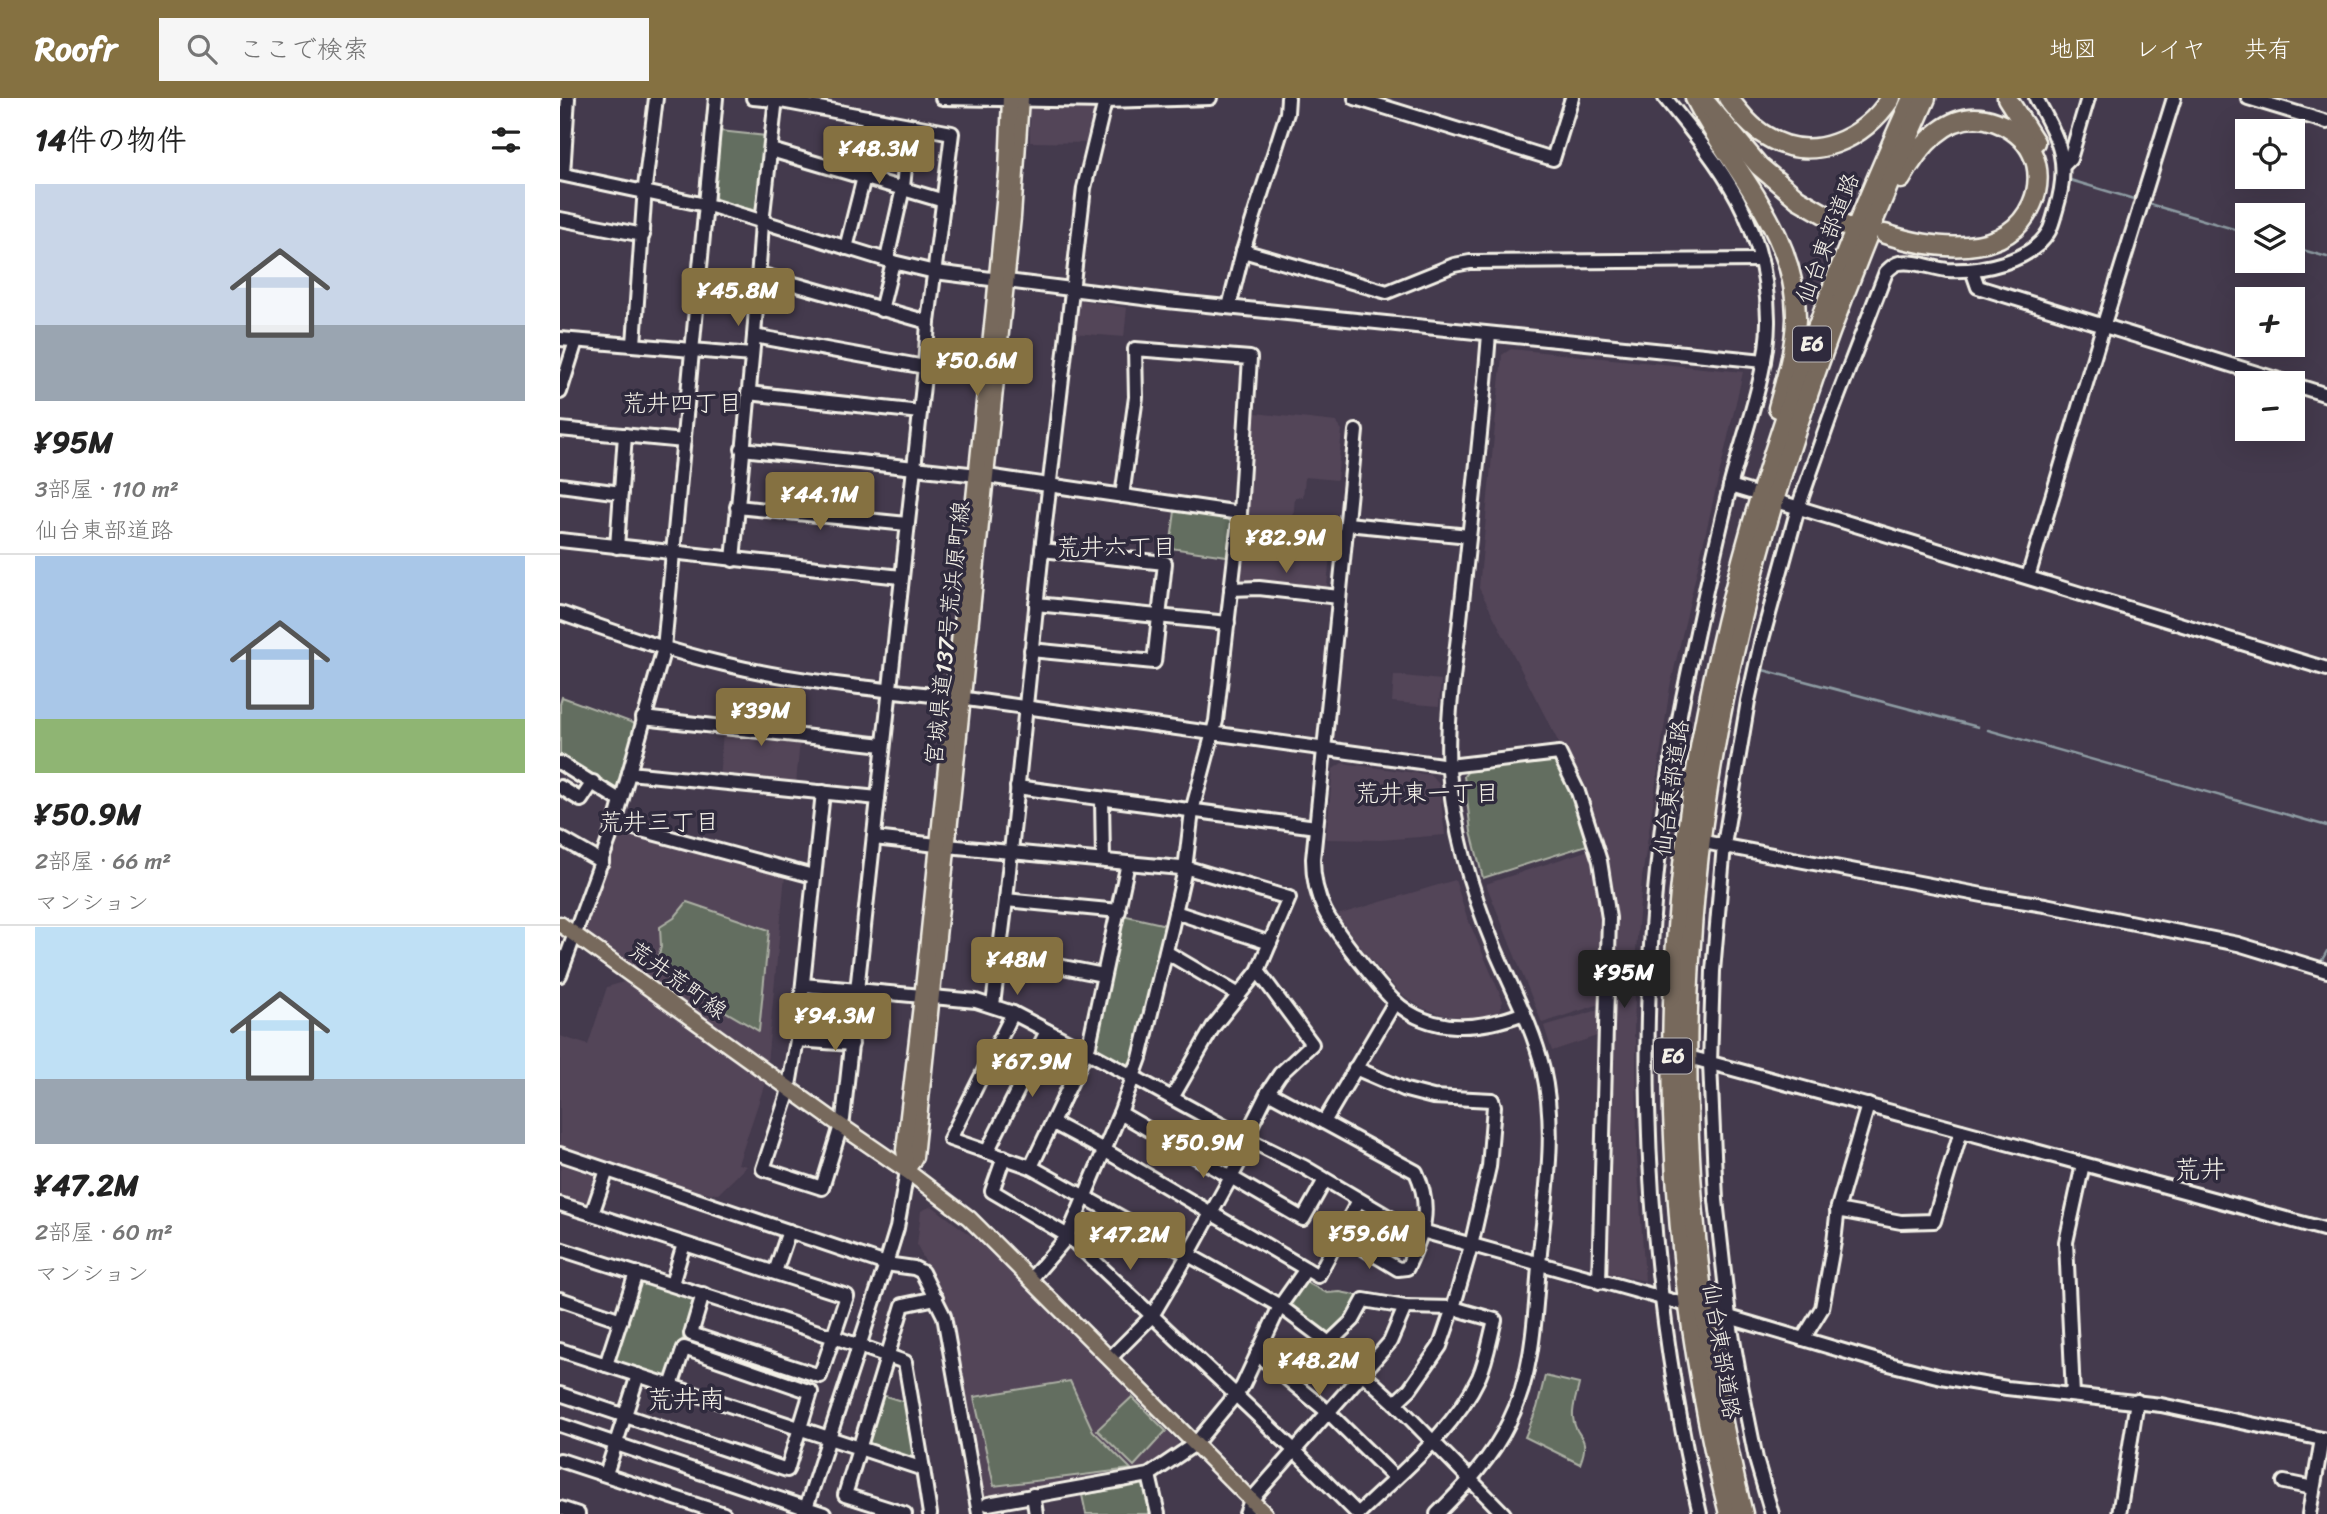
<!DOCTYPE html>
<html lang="ja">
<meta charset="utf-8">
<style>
body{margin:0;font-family:Sriracha,"Klee One",sans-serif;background:#f6f6f6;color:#222;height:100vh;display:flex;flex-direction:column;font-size:26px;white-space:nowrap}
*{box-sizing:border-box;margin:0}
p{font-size:23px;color:#767676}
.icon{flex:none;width:38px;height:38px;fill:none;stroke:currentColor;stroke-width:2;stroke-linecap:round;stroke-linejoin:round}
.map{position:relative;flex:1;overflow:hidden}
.drawer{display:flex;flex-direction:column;background:#fff;width:560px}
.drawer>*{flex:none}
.tools{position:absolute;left:1675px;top:21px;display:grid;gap:14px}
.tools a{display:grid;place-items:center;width:70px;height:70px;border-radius:0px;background:#fff;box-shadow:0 7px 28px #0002;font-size:35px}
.price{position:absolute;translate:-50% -60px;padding:0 16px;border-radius:7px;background:#857141;color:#fff;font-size:23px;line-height:46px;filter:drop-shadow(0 2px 4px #0008)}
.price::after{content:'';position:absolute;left:50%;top:42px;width:21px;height:16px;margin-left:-10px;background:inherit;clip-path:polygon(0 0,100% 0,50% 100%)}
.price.selected{background:#222;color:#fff}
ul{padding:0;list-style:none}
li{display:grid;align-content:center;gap:14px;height:371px;padding:0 35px}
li+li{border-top:2px solid #e0e0e0}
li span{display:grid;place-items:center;height:217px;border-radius:0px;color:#555}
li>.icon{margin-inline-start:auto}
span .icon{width:126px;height:126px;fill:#fffc;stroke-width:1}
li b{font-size:30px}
h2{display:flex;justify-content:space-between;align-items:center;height:84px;padding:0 35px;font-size:30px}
header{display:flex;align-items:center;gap:42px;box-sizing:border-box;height:98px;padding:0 35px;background:#857141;color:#fff}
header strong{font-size:33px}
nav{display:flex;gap:38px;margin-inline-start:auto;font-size:24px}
.search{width:490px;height:63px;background:#f6f6f6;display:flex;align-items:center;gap:18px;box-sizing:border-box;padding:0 24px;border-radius:0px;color:#767676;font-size:26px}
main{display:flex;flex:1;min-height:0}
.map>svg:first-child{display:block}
.built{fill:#534558}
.green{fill:#646e61;stroke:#acb0a4;stroke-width:2}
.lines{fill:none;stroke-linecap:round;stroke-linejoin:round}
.stream{stroke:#8d9ba2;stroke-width:2.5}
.minor-casing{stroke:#f4f1e8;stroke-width:18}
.major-casing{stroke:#f4f1e8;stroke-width:19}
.highway-casing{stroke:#f4f1e8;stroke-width:23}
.minor{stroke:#2f2a3d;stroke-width:12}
.major{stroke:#77695c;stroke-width:14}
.highway{stroke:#77695c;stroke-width:18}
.labels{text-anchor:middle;stroke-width:7;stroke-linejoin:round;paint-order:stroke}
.shield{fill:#2f2a3d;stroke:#b9b5b5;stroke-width:2}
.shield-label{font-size:21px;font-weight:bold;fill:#f4f1e8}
.street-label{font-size:23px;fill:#f4f1e8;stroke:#2f2a3d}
.neighbourhood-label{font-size:24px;fill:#f4f1e8;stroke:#2f2a3d}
.quarter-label{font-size:26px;fill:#f4f1e8;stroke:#2f2a3d}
</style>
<header>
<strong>Roofr</strong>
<div class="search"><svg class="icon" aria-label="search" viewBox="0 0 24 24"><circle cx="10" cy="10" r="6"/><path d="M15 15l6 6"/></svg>ここで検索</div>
<nav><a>地図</a><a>レイヤ</a><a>共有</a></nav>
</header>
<main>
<section class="drawer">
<h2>14件の物件<svg class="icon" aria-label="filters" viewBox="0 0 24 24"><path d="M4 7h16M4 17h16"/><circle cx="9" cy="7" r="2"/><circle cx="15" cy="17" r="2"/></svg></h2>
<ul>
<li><span style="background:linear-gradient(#c9d6e8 65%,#9aa5b1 0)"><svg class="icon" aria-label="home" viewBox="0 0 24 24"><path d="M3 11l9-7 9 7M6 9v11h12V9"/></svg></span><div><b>¥95M</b><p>3部屋 · 110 m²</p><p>仙台東部道路</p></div></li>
<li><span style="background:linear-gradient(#a9c7e8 75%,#8fb573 0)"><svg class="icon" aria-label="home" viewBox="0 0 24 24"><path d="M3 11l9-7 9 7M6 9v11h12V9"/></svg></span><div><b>¥50.9M</b><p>2部屋 · 66 m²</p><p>マンション</p></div></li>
<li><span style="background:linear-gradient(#bfe0f5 70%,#9aa5b1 0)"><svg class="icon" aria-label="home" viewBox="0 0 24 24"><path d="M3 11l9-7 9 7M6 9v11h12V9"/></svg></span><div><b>¥47.2M</b><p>2部屋 · 60 m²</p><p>マンション</p></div></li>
</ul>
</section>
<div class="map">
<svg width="1767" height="1416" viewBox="0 0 1767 1416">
<rect width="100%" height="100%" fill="#443a4d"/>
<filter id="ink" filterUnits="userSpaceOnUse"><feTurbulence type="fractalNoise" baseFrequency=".0143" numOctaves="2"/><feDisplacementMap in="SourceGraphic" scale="14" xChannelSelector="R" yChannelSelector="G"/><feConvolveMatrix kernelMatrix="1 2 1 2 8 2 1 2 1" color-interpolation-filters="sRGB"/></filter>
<g filter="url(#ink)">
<g class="built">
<path d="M 475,7 L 534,7 L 539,14 L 530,45 L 470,44 L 470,11 Z"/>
<path d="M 521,202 L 567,210 L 564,239 L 513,235 L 516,206 Z"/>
<path d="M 951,251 L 1183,274 L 1110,589 L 1082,780 L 1076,852 L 1074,939 L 1076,940 L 1077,1058 L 1085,1183 L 1046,1175 L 1047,1052 L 1057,820 L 1047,769 L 1018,682 L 919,490 L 942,257 Z"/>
<path d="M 695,315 L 776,324 L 782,332 L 777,382 L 745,379 L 743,399 L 735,399 L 733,422 L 773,426 L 767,488 L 763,491 L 683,486 L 681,482 Z"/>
<path d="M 834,577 L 881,582 L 879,608 L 832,604 Z"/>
<path d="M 163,634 L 240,642 L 236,686 L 159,681 Z"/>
<path d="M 782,665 L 870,677 L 879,686 L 885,737 L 821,742 L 766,741 L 773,671 Z"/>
<path d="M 64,731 L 225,777 L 207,966 L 26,834 L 25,825 L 57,734 Z"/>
<path d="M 1032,751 L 1044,822 L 1043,905 L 982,925 L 926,786 Z"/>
<path d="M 895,782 L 907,819 L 943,903 L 939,914 L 931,917 L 917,920 L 887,918 L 862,910 L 850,902 L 840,895 L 802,851 L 777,817 Z"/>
<path d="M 67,883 L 205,985 L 178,1066 L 187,1068 L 158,1096 L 141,1094 L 0,1048 L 0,938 L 28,947 L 47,889 Z"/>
<path d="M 1042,911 L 1043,936 L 992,953 L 984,928 Z"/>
<path d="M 2,1067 L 37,1078 L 39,1083 L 32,1105 L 26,1108 L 0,1100 L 0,1073 Z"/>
<path d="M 372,1108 L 422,1146 L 445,1168 L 618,1344 L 617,1350 L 583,1371 L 421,1402 L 391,1217 L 357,1147 L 361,1113 Z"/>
</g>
<g class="green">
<path d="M 160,33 L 206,38 L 201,111 L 197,113 L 157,103 L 155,99 Z"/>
<path d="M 615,413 L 667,419 L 671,425 L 667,458 L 610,450 Z"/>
<path d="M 2,599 L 76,626 L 57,694 L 0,658 L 0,606 Z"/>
<path d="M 992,660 L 997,662 L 1013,694 L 1030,746 L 923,780 L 911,734 L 904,678 L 909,672 Z"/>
<path d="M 127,804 L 209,832 L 199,933 L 94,872 L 101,849 L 100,829 L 114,820 Z"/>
<path d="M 558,816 L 606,827 L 572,963 L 566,967 L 533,951 Z"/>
<path d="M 83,1181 L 133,1197 L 135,1202 L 111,1278 L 105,1282 L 54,1267 L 51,1260 L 76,1184 Z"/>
<path d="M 746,1184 L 767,1195 L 780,1194 L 801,1198 L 792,1218 L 772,1238 L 765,1238 L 729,1212 L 729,1207 Z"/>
<path d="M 985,1278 L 1019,1286 C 1017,1296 1012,1309 1013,1319 C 1015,1342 1032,1335 1020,1366 L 965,1339 L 977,1310 Z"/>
<path d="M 510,1283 L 533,1333 L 571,1371 L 434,1388 L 414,1299 Z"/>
<path d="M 322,1297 L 348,1305 L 356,1364 L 309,1349 L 306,1343 Z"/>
<path d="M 572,1299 L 606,1333 L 574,1368 L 537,1332 Z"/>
<path d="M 585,1386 L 594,1416 L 526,1416 L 522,1397 Z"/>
</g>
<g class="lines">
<g class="stream">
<path d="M 1483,0 L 1503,36 L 1508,50"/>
<path d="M 1509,67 L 1510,82 L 1577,102"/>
<path d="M 1586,105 L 1687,135"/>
<path d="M 1732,149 L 1767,159"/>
<path d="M 1203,572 L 1418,629"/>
<path d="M 1428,632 L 1767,728"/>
<path d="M 1762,862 L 1767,853"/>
</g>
<g class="minor-casing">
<g id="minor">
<path d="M 193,0 L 216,2 L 392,35 L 368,224 L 365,269 L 283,1021 L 262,1090 L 203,1071 L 227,999 L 237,942 L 263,694"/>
<path d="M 382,0 L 545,3 L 650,0"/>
<path d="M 795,0 L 993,61 L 1012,0"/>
<path d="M 1105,0 C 1162,70 1207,125 1208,221 C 1209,270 1184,336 1171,385 C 1153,456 1138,528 1123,600 C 1069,869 1078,1149 1140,1416"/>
<path d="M 1688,0 L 1767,24"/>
<path d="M 211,52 L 384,103"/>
<path d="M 1503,68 L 1510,61 L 1528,0"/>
<path d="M 0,76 L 155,109 L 333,164 L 375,174 L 607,203 L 1204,263"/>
<path d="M 3,76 L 8,0"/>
<path d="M 0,121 L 83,137"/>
<path d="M 286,150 L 304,79 L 308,19"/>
<path d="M 683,153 L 827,194 L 894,167 L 910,164 L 1201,162"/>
<path d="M 327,161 L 343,90 L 349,27"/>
<path d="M 1412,172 L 1418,189 L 1729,285"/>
<path d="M 199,176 L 368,224"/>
<path d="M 669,209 L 683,153 L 727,15 L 728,0"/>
<path d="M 321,212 L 333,164"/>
<path d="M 194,238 L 365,269"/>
<path d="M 0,241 L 192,257"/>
<path d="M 74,246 L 85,89 L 96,0"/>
<path d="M 1732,286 L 1767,297"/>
<path d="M 0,294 L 16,243"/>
<path d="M 188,295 L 360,314"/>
<path d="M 0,331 L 124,343"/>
<path d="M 796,333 L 753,761 C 753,803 770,825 795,857 C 807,872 819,888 833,902 C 870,937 920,932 964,915"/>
<path d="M 182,351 L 427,378 L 680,415"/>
<path d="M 0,387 L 61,395"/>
<path d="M 1170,388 L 1190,394"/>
<path d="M 1223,405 L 1767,571"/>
<path d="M 177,409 L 347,426"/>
<path d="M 787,426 L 909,438"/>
<path d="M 0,442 L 341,479"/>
<path d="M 57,449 L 65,337"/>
<path d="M 173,462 L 194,238 L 202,125 L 216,0"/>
<path d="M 1468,479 L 1543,229 L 1614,0"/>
<path d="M 671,491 L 699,490 L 779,499"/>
<path d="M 476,506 L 668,525"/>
<path d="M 0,515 C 54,534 108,553 164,566 C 238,584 316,591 392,599 L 889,668 L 999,655 L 1018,694 L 1040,763 L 1049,820 L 1039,1184"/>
<path d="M 471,552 L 594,564 L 605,465 L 482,452"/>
<path d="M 83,620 L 323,647"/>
<path d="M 0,665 L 61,703"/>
<path d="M 69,675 L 318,700"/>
<path d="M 0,689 L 21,702 L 33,684"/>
<path d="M 457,689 L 756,729"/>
<path d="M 542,701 L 543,762"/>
<path d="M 55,725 L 253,778"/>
<path d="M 0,740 L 42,764"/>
<path d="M 314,740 L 377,747"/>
<path d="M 1149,745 L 1433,799 L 1485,807 L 1678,846 L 1767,873"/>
<path d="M 387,748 L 631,771 L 729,800 L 698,873 L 653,929 L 612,1000"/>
<path d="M 446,802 L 559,813"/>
<path d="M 615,814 L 710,845"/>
<path d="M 606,854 L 679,897"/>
<path d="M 438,856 L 543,877"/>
<path d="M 0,877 L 55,725 L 104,550 L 156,0"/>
<path d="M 243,887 L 416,903 L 453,915 L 526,953 L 685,1040 L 744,1069 L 844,1128 L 1120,1205"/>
<path d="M 433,907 L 446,802 L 482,452 L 524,90 L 545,3"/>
<path d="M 453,915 L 390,1041 L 471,1069 L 720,1208 L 769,1245 L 835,1305 L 944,1416"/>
<path d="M 237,942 L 292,946"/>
<path d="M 1136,961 L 1767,1132"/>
<path d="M 708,994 L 856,1074 C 873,1111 863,1136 847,1170 L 838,1171 L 780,1136"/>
<path d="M 560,1015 L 743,1121 L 765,1082"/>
<path d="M 764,1024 L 835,904"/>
<path d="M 493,1025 L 544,1052 L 758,1178 L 799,1102"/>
<path d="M 685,1040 L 708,994 L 720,976 L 752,946 L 698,873"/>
<path d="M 427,1054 L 487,933"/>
<path d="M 0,1056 L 326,1166 L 354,1170 L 362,1174 L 384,1218 L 419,1416"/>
<path d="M 444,1059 L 432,1093 L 508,1138 L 735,1353 L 798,1416"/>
<path d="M 471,1069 L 529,947 L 568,765"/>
<path d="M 0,1106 L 32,1116 L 47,1072"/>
<path d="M 1277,1112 L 1341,1124 L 1374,1123 L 1401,1033"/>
<path d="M 32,1116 L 287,1198 L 260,1278 L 131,1236 L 143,1196"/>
<path d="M 0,1151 L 274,1239 L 345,1264 L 363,1371"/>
<path d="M 215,1174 L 229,1133"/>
<path d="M 471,1181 L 508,1138 L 560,1015 L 580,960 L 612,828 L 625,771 L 632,713 L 656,623 L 680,415 L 690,260 L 575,251 L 576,299 L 562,398"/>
<path d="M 112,1186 L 124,1146"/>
<path d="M 0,1201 L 61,1222"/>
<path d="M 1152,1214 L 1321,1264 L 1381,1279 L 1447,1290 L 1601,1307 L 1767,1342"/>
<path d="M 1243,1241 L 1262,1210 L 1274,1144 L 1278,1109 L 1308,1007"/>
<path d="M 769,1245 L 793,1222 L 804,1202 L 845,1209 L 893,1210 L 911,1148 L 929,1069 L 934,1008 L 932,1002 L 873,999 L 846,992 L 795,970"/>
<path d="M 0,1252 L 111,1288"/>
<path d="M 697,1256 L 768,1314 L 835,1380"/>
<path d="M 550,1260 L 592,1218 L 628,1157 L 691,1043"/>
<path d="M 46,1267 L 76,1175"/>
<path d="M 0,1296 L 227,1372 L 251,1294 L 124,1250 L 111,1288 L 363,1371 L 370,1416"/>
<path d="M 1513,1297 L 1506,1144 L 1523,1066"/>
<path d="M 0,1327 L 246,1410 L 245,1416"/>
<path d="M 0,1362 L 164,1416"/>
<path d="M 46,1376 L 78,1277"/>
<path d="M 589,1377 L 598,1416"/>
<path d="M 1724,1384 L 1753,1390"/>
<path d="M 473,1397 L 476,1416"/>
<path d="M 428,1406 L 589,1377 L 635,1346 L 682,1289 L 720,1208 L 746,1171"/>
<path d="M 0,1410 L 18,1416"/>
<path d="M 264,1416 L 246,1410 L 326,1166 L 337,1130 L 347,1073"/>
<path d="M 345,1416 L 285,1397 L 343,1207 L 376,1200"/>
<path d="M 686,1416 L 691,1402 L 830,1244 L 845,1209"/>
<path d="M 798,1416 C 840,1375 893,1334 919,1279 C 927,1261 930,1240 935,1222 L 893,1210 L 880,1248 L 850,1291 L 835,1305"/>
<path d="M 877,1416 C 905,1388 932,1360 949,1324 C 975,1272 975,1212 980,1155 C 986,1093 997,1033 983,971 C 973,929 952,891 935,851 C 911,793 894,735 889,673 C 885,625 896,561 901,513 C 911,421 922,328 929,236"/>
<path d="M 1212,1416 L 1196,1361 L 1181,1287 L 1169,1219 L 1156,1102 L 1150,965 L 1153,873 L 1164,747 L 1188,603 L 1201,545 L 1238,410 L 1270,319 L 1326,174 C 1330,170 1334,166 1339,165 C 1354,162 1372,170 1387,172 C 1419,174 1472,164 1489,133 C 1492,127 1494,119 1496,112 C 1511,63 1499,43 1476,0"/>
<path d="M 1559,1416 L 1577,1303"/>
<path d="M 1749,1416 L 1762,1341"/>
</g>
</g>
<g class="major-casing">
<g id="major">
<path d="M 0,826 L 280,1027 L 347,1073 L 409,1120 L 705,1416"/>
<path d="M 347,1073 L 355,1059 L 453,119 L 461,0"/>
<path d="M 347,1073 L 344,1052 L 363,890 L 435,199 L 447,74 L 450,0"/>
</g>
</g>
<g class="highway-casing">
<g id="highway">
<path d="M 1135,0 C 1171,73 1237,133 1236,221 C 1235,251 1226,281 1218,310"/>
<path d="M 1168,0 C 1179,14 1190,29 1206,38 C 1252,67 1304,41 1331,0"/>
<path d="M 1447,0 L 1475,44"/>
<path d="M 1143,1 L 1199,68 L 1238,101 L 1285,128"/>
<path d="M 1325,136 C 1373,151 1447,163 1472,106 C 1479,91 1480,70 1472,55 C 1465,40 1451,30 1436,24 C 1392,7 1360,47 1341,81"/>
<path d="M 1169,1416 C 1125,1241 1106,1059 1114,879 C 1128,574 1227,276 1352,0"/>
<path d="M 1183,1416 C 1123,1169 1109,911 1153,660 C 1192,432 1272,211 1366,0"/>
</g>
</g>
<use href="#minor" class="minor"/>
<use href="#major" class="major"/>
<use href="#highway" class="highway"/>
</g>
</g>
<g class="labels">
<g class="shield">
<rect x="1233" y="228.5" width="38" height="35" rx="5"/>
<rect x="1094" y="940.5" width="38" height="35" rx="5"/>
</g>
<g class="shield-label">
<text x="1252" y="253">E6</text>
<text x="1113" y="965">E6</text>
</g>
<g class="street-label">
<text transform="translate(1267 140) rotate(-69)" y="8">仙台東部道路</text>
<text transform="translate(387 535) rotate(-84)" y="8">宮城県道137号荒浜原町線</text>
<text transform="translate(1111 690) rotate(-82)" y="8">仙台東部道路</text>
<text transform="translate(118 882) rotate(36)" y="8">荒井荒町線</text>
<text transform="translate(1162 1253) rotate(81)" y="8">仙台東部道路</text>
</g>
<g class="neighbourhood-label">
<text x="122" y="313">荒井四丁目</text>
<text x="556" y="457">荒井六丁目</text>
<text x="867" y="703">荒井東一丁目</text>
<text x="99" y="732">荒井三丁目</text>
</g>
<g class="quarter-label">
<text x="1640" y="1080">荒井</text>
<text x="126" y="1310">荒井南</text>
</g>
</g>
</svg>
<div class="tools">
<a><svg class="icon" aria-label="locate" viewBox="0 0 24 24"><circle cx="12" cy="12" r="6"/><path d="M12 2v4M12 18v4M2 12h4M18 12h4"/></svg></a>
<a><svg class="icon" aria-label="layers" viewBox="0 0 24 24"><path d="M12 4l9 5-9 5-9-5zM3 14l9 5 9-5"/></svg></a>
<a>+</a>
<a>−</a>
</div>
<b class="price" style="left:319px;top:88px">¥48.3M</b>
<b class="price" style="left:178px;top:230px">¥45.8M</b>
<b class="price" style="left:417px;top:300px">¥50.6M</b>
<b class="price" style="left:260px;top:434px">¥44.1M</b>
<b class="price" style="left:726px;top:477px">¥82.9M</b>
<b class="price" style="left:201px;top:650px">¥39M</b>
<b class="price" style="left:457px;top:899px">¥48M</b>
<b class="price selected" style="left:1064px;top:912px">¥95M</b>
<b class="price" style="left:275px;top:955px">¥94.3M</b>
<b class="price" style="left:472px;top:1001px">¥67.9M</b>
<b class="price" style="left:643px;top:1082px">¥50.9M</b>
<b class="price" style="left:809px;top:1173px">¥59.6M</b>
<b class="price" style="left:570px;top:1174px">¥47.2M</b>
<b class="price" style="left:759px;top:1300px">¥48.2M</b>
</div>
</main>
